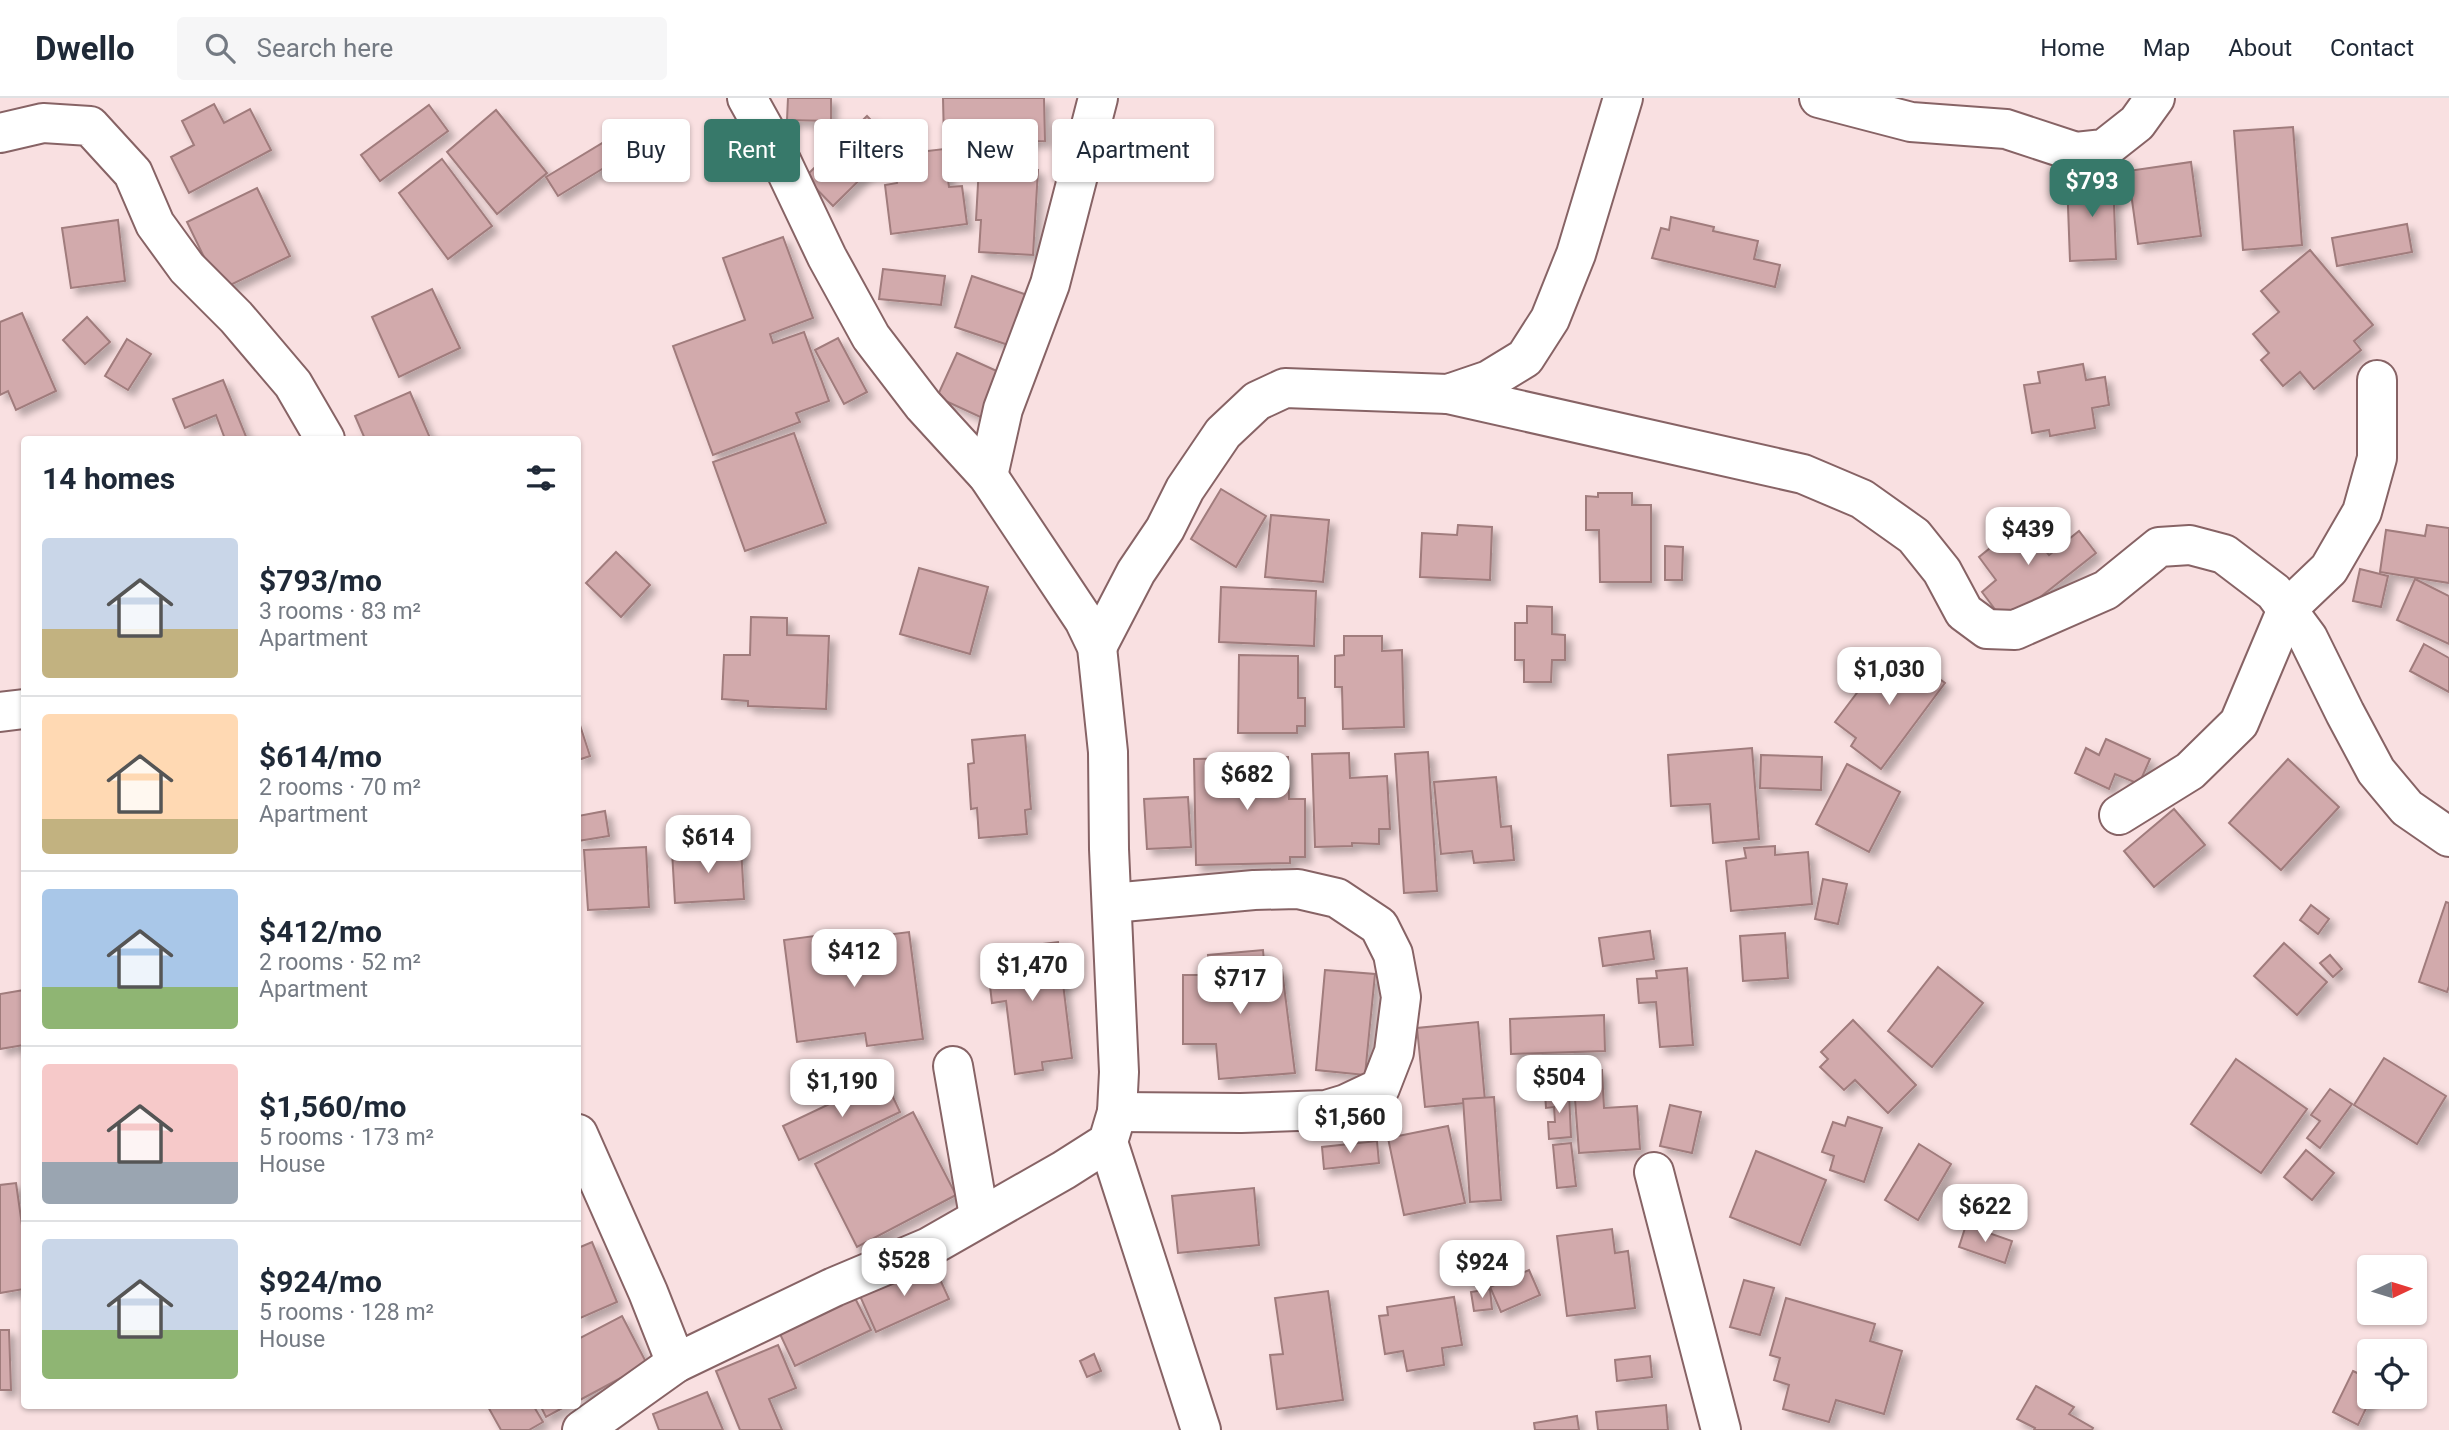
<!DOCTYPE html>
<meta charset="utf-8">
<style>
body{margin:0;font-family:Roboto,sans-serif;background:#f6f6f7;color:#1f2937;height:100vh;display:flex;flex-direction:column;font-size:26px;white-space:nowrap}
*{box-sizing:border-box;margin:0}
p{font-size:23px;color:#747a83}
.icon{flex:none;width:38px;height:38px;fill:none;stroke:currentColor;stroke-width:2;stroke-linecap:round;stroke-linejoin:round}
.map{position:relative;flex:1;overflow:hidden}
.drawer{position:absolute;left:21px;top:338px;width:560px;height:973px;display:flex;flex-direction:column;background:#fff;border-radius:7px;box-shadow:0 2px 5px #0004}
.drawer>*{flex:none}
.top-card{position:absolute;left:602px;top:21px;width:665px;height:63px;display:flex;gap:14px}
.needle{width:46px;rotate:86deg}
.tools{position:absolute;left:2357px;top:1157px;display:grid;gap:14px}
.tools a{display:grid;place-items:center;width:70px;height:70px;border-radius:7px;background:#fff;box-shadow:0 2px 5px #0004;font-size:35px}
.price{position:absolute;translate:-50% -60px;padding:0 16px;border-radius:14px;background:#fff;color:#222;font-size:23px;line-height:46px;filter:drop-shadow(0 2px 4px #0008)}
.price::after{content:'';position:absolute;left:50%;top:42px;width:21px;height:16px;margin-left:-10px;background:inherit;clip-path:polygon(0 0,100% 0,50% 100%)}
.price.current{background:#37796a;color:#fff}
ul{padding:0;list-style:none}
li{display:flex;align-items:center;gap:21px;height:175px;padding:0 21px}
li+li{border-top:2px solid #e0e1e3}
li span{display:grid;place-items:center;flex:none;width:196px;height:140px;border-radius:7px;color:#555}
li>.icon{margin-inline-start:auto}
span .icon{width:84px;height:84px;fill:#fffc;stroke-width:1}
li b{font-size:30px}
h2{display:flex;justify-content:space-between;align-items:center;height:84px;padding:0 21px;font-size:30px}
.pill{padding:0 24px;border-radius:7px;background:#fff;box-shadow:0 2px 5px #0004;font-size:24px;line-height:63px}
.pill.current{background:#37796a;color:#fff}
header{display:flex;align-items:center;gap:42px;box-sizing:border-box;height:98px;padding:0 35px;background:#fff;border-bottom:2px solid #e0e1e3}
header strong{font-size:33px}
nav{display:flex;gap:38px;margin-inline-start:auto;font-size:24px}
.search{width:490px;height:63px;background:#f6f6f7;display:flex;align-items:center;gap:18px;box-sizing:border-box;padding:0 24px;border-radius:7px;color:#747a83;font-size:26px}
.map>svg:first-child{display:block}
.building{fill:#d2aaac;stroke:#a07b7c;stroke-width:2;filter:url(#shadow)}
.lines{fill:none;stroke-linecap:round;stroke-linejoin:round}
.street-casing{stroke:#876365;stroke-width:42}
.street{stroke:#fff;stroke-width:38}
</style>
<header>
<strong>Dwello</strong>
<div class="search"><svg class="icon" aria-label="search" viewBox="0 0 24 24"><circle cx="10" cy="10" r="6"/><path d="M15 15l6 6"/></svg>Search here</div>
<nav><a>Home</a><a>Map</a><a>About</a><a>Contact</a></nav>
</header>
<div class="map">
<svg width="2449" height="1332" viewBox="0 0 2449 1332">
<defs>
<filter id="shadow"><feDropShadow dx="6" dy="6" stdDeviation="3.5" flood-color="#0004"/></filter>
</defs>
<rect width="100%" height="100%" fill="#f9e0e1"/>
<g class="building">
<path d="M 788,0 L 831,0 L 831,23 L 787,22 Z"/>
<path d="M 943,0 L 1044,0 L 1045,43 L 944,44 Z"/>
<path d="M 214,6 L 224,25 L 250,11 L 271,52 L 189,95 L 171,59 L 194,47 L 182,23 Z"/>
<path d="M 429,7 L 448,33 L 380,83 L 361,57 Z"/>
<path d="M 496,12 L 547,75 L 497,116 L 447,54 Z"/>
<path d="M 867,18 L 895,47 L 833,108 L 805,79 Z"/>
<path d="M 2293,29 L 2302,147 L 2243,152 L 2234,33 Z"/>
<path d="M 614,38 L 625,57 L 558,98 L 546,79 Z"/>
<path d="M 944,51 L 949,89 L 962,88 L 967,126 L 891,136 L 885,87 L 897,85 L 894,57 Z"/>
<path d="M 442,61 L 492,128 L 448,161 L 399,95 Z"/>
<path d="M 2191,64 L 2201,138 L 2138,146 L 2128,73 Z"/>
<path d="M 979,68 L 1038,72 L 1033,157 L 979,154 L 981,122 L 976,122 Z"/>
<path d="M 2113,79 L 2116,161 L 2070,163 L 2067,81 Z"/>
<path d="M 257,90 L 290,158 L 220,192 L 187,124 Z"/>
<path d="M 1671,119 L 1714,129 L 1713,133 L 1758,143 L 1754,161 L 1780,167 L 1775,189 L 1652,160 L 1661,130 L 1669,132 Z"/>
<path d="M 118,122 L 125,183 L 71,190 L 62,130 Z"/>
<path d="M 2407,126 L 2412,154 L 2337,168 L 2332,140 Z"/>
<path d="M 783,139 L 813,220 L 770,236 L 773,245 L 804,234 L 829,303 L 796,315 L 800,324 L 713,357 L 673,248 L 745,222 L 723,160 Z"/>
<path d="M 2310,152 L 2373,227 L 2354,243 L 2361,252 L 2314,291 L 2300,274 L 2283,288 L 2261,262 L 2269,255 L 2253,236 L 2279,214 L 2261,193 Z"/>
<path d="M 883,171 L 945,178 L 941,207 L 879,201 Z"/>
<path d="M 972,178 L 1033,199 L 1017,250 L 955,229 Z"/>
<path d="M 432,191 L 460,250 L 399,279 L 372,219 Z"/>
<path d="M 22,215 L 56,293 L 16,312 L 8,293 L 0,297 L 0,224 Z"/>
<path d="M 87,219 L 110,244 L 85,266 L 63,242 Z"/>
<path d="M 838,240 L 867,294 L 844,306 L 815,252 Z"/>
<path d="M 127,241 L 151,256 L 128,292 L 105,278 Z"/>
<path d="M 957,255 L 1010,279 L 989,323 L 937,299 Z"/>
<path d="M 2083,266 L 2086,282 L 2105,279 L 2109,307 L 2092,310 L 2095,330 L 2050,338 L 2049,332 L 2032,335 L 2024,287 L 2040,285 L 2038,274 Z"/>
<path d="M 223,282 L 247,341 L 225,341 L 216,317 L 185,330 L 173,301 Z"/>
<path d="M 410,294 L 430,340 L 365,341 L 355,318 Z"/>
<path d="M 794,335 L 826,425 L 745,453 L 713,364 Z"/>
<path d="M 1221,391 L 1266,418 L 1236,469 L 1191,441 Z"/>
<path d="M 1598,395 L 1632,395 L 1632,407 L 1651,407 L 1651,484 L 1600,484 L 1599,432 L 1586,432 L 1586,398 L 1598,399 Z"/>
<path d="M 1271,417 L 1329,422 L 1323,484 L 1265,479 Z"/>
<path d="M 2018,417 L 2049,457 L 2079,433 L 2096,455 L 2006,526 L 1982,494 L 1996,482 L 1979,459 L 1995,446 L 1990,440 Z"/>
<path d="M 1458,427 L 1492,429 L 1490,482 L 1420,479 L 1422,435 L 1457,437 Z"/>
<path d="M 2427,427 L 2449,430 L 2449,485 L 2380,474 L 2386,432 L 2425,438 Z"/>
<path d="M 1665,448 L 1683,449 L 1682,482 L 1665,482 Z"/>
<path d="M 616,454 L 650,487 L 621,519 L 586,485 Z"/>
<path d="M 919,470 L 988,489 L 970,556 L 900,536 Z"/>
<path d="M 2360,471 L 2388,478 L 2381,509 L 2353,503 Z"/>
<path d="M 2415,481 L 2449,498 L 2449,546 L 2397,522 Z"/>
<path d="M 1221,489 L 1316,493 L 1314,548 L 1219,544 Z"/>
<path d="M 1527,508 L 1552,509 L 1552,536 L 1565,537 L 1565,562 L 1552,562 L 1551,584 L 1524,584 L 1524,562 L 1515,562 L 1515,525 L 1527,525 Z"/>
<path d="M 751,519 L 787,520 L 787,537 L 829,538 L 826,611 L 748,608 L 748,603 L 722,601 L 724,557 L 750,557 Z"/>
<path d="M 1344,538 L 1382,538 L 1382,553 L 1402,552 L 1404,629 L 1343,631 L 1342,589 L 1335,589 L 1335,558 L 1344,557 Z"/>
<path d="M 2424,546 L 2449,560 L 2449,594 L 2410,573 Z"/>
<path d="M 1887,555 L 1904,568 L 1910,558 L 1945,585 L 1881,671 L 1851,648 L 1856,640 L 1835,624 Z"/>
<path d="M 1239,557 L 1298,558 L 1298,600 L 1305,600 L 1305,628 L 1297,628 L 1297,635 L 1238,635 Z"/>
<path d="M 578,621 L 590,658 L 578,662 Z"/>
<path d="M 1025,637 L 1031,711 L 1025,712 L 1027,736 L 979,740 L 977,710 L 971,711 L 968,666 L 974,665 L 972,642 Z"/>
<path d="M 2106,641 L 2150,661 L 2139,686 L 2115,676 L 2109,691 L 2075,675 L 2086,650 L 2099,657 Z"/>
<path d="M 1752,650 L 1759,741 L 1713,745 L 1710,706 L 1671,708 L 1668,657 Z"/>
<path d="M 1428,654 L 1437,793 L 1404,795 L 1395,656 Z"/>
<path d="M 1349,655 L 1350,680 L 1387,678 L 1390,731 L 1379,731 L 1379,746 L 1352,745 L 1352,748 L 1315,749 L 1312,656 Z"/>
<path d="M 1761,657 L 1822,659 L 1821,692 L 1760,690 Z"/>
<path d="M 1288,659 L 1289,701 L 1305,701 L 1305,759 L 1290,759 L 1290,765 L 1196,767 L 1194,661 Z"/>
<path d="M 2288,661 L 2339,709 L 2281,772 L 2229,725 Z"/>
<path d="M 1847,666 L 1900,694 L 1869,754 L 1816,726 Z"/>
<path d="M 1496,679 L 1501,729 L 1511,728 L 1514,762 L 1474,765 L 1472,753 L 1441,756 L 1434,684 Z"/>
<path d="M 1188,699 L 1191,749 L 1147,751 L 1144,701 Z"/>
<path d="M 2174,711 L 2205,747 L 2154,789 L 2124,753 Z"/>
<path d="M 605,713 L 609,738 L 578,743 L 578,718 Z"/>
<path d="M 1775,748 L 1775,757 L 1808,754 L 1812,806 L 1731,813 L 1726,763 L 1746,760 L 1744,750 Z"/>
<path d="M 646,749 L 649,809 L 588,812 L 584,752 Z"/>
<path d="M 741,749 L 744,801 L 675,805 L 672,753 Z"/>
<path d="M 1823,781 L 1847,786 L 1838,826 L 1815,821 Z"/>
<path d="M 2446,804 L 2449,805 L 2449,888 L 2447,894 L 2419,884 Z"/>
<path d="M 2311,807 L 2329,821 L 2318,836 L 2300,822 Z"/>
<path d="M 1650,833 L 1654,861 L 1603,868 L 1599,840 Z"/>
<path d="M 909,834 L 923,941 L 867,948 L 865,935 L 797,944 L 784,842 L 837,835 L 841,861 L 856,860 L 853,841 Z"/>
<path d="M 1785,835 L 1788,880 L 1743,883 L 1740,838 Z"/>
<path d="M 1058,844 L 1072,960 L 1042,964 L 1043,972 L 1015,976 L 1006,903 L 992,905 L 986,853 Z"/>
<path d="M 2284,845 L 2327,884 L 2297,917 L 2254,878 Z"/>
<path d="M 1263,852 L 1265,874 L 1282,872 L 1295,975 L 1219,981 L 1216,946 L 1183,946 L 1183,877 L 1210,877 L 1208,857 Z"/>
<path d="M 2330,857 L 2342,871 L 2333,879 L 2320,865 Z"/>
<path d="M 1938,869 L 1983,905 L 1932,969 L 1888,933 Z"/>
<path d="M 1687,870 L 1693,947 L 1660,949 L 1656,904 L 1639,905 L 1637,881 L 1657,880 L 1656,873 Z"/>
<path d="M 1325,872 L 1375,876 L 1365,977 L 1316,972 Z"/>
<path d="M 24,892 L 24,947 L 0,951 L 0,896 Z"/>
<path d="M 1604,917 L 1605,953 L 1511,956 L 1510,921 Z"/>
<path d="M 1853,922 L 1916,987 L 1888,1015 L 1855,982 L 1844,992 L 1820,969 L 1828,961 L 1821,954 Z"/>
<path d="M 1478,924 L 1485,1003 L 1425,1009 L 1417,930 Z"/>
<path d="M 2384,960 L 2446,998 L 2417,1046 L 2354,1007 Z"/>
<path d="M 2236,961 L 2307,1011 L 2261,1075 L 2191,1026 Z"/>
<path d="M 1602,972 L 1604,1010 L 1637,1008 L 1640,1051 L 1579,1055 L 1573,974 Z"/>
<path d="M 884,980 L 900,1014 L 799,1062 L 783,1028 Z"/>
<path d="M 2330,991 L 2352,1006 L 2320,1050 L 2307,1040 L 2320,1023 L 2311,1017 Z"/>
<path d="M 1569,994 L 1571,1039 L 1549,1041 L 1548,1024 L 1555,1024 L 1554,1009 L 1546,1010 L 1545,995 Z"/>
<path d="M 1494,999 L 1501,1102 L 1470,1104 L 1463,1001 Z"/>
<path d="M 1670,1007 L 1701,1014 L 1692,1055 L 1660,1048 Z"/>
<path d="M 913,1014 L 956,1097 L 857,1149 L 815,1066 Z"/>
<path d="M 1848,1019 L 1882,1030 L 1864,1084 L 1830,1072 L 1834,1058 L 1822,1054 L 1833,1024 L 1845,1028 Z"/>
<path d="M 1448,1028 L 1465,1105 L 1404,1117 L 1388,1040 Z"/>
<path d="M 1377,1043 L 1379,1065 L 1324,1071 L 1322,1049 Z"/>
<path d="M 1571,1045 L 1576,1088 L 1557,1090 L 1553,1047 Z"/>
<path d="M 1919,1046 L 1951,1066 L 1918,1122 L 1885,1102 Z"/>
<path d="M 2306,1052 L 2334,1075 L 2312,1102 L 2284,1079 Z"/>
<path d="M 1756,1053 L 1826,1082 L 1800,1147 L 1730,1119 Z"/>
<path d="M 16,1085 L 24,1141 L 24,1191 L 0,1195 L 0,1087 Z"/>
<path d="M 1254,1090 L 1259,1147 L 1178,1155 L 1172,1098 Z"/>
<path d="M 1966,1127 L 2012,1143 L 2005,1165 L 1959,1149 Z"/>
<path d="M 1612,1131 L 1615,1155 L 1628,1153 L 1635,1210 L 1567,1218 L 1557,1138 Z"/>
<path d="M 592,1144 L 617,1204 L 578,1221 L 578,1150 Z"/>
<path d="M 933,1166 L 949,1201 L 876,1234 L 860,1198 Z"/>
<path d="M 1529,1172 L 1540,1197 L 1501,1214 L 1490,1189 Z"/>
<path d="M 1744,1182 L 1774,1190 L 1760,1237 L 1730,1229 Z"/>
<path d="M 1490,1191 L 1492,1211 L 1474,1213 L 1471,1194 Z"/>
<path d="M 1328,1193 L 1343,1302 L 1277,1311 L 1270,1257 L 1283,1256 L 1275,1200 Z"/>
<path d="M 1454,1199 L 1462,1247 L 1442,1250 L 1444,1267 L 1407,1273 L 1403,1253 L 1385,1256 L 1379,1218 L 1388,1217 L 1387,1209 Z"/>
<path d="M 855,1200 L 871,1232 L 795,1268 L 780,1236 Z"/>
<path d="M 1786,1200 L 1875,1226 L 1870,1243 L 1902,1253 L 1884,1316 L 1836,1302 L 1829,1324 L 1783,1311 L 1789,1287 L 1774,1282 L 1780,1260 L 1770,1257 Z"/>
<path d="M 622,1218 L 647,1266 L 578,1303 L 578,1241 Z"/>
<path d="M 0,1232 L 9,1232 L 11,1292 L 0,1292 Z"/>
<path d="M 778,1247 L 796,1290 L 769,1301 L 782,1332 L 740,1332 L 716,1273 Z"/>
<path d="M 1094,1256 L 1101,1273 L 1087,1279 L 1080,1263 Z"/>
<path d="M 1650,1258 L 1652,1279 L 1617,1283 L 1615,1262 Z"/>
<path d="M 2353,1273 L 2370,1281 L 2370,1298 L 2372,1298 L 2358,1327 L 2333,1314 Z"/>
<path d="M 2036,1288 L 2074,1309 L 2069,1316 L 2093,1330 L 2092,1332 L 2034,1332 L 2035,1330 L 2017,1321 Z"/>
<path d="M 707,1294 L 723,1332 L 659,1332 L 653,1316 Z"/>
<path d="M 487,1307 L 533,1307 L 543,1324 L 529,1332 L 501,1332 Z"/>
<path d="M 540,1307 L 568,1307 L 546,1319 Z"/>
<path d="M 1666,1307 L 1668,1332 L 1598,1332 L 1596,1314 Z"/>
<path d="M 1577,1318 L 1579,1332 L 1535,1332 L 1534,1325 Z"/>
</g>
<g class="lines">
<g class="street-casing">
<g id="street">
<path d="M 1819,0 L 1911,24 L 2006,31 L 2076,54 L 2104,51 L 2137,25 L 2155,0"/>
<path d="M 0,35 L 43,25 L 90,28 L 133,75 L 155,126 L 187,170 L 236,219 L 293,286 L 325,341"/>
<path d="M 1448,296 L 1803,376 L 1862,401 L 1914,438 L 1942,473 L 1964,514 L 1987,531 L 2015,532 L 2106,492 L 2159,449 L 2190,447 L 2224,456 L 2274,494 L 2308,540 L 2345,615 L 2376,673 L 2407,710 L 2449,739"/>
<path d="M 988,378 L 1003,311 L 1050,186 L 1098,0"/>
<path d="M 1097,549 L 1136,474 L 1165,431 L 1185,391 L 1223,335 L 1257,303 L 1285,290 L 1448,296 L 1489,282 L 1525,260 L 1550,221 L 1576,156 L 1623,0"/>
<path d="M 0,614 L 24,611"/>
<path d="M 2119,717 L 2190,673 L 2239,625 L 2287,511 L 2329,471 L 2362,414 L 2377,360 L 2377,282"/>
<path d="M 1112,805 L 1254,792 L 1298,791 L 1337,800 L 1379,828 L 1393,856 L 1401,899 L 1394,954 L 1380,990 L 1346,1006 L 1326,1012 L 1241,1015 L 1117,1014"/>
<path d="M 953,968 L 979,1118"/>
<path d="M 578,1036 L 648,1194 L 676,1265"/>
<path d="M 1108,1044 L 1201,1332"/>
<path d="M 1654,1074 L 1721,1332"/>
<path d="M 582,1332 L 676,1265 L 834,1189 L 929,1149 L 1064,1072 L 1108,1044 L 1117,1014 L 1119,974 L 1109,751 L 1108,654 L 1097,549 L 1084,522 L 988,378 L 923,307 L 871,239 L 827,159 L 777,54 L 747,0"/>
</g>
</g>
<use href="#street" class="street"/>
</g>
</svg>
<div class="tools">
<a><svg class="needle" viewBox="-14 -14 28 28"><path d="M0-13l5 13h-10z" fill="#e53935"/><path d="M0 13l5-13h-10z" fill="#747a83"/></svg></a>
<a><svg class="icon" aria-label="locate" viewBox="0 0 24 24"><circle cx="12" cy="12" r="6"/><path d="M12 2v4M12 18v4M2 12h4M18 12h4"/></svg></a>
</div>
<b class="price current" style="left:2092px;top:121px">$793</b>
<b class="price" style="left:2028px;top:469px">$439</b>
<b class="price" style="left:1889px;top:609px">$1,030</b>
<b class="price" style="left:1247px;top:714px">$682</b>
<b class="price" style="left:708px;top:777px">$614</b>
<b class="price" style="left:854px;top:891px">$412</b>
<b class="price" style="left:1032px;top:905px">$1,470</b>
<b class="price" style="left:1240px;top:918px">$717</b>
<b class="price" style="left:1559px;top:1017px">$504</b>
<b class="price" style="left:842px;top:1021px">$1,190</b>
<b class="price" style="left:1350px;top:1057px">$1,560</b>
<b class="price" style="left:1985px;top:1146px">$622</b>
<b class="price" style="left:904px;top:1200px">$528</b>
<b class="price" style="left:1482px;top:1202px">$924</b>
<div class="top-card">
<a class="pill">Buy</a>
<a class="pill current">Rent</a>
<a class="pill">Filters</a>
<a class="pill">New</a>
<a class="pill">Apartment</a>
</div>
<section class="drawer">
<h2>14 homes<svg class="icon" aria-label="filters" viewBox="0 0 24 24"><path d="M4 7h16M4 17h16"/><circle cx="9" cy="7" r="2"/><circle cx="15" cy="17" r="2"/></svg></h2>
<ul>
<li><span style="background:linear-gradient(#c9d6e8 65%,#c2b280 0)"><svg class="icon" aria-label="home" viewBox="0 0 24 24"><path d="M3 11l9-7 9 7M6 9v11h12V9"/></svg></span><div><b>$793/mo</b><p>3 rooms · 83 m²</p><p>Apartment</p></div></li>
<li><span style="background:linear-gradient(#ffd9b3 75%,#c2b280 0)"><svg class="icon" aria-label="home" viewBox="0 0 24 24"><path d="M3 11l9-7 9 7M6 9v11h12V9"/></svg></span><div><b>$614/mo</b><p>2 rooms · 70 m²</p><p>Apartment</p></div></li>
<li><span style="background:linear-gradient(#a9c7e8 70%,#8fb573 0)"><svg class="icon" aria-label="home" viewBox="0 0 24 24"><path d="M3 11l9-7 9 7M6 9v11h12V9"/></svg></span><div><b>$412/mo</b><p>2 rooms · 52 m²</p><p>Apartment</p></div></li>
<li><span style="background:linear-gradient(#f6c9c9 70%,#9aa5b1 0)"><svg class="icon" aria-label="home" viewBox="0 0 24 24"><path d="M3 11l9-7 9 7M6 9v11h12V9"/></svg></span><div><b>$1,560/mo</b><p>5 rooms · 173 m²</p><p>House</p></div></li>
<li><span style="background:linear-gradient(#c9d6e8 65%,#8fb573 0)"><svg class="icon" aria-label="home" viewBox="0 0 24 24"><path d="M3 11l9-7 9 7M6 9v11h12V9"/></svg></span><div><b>$924/mo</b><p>5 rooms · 128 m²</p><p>House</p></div></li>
</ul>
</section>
</div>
